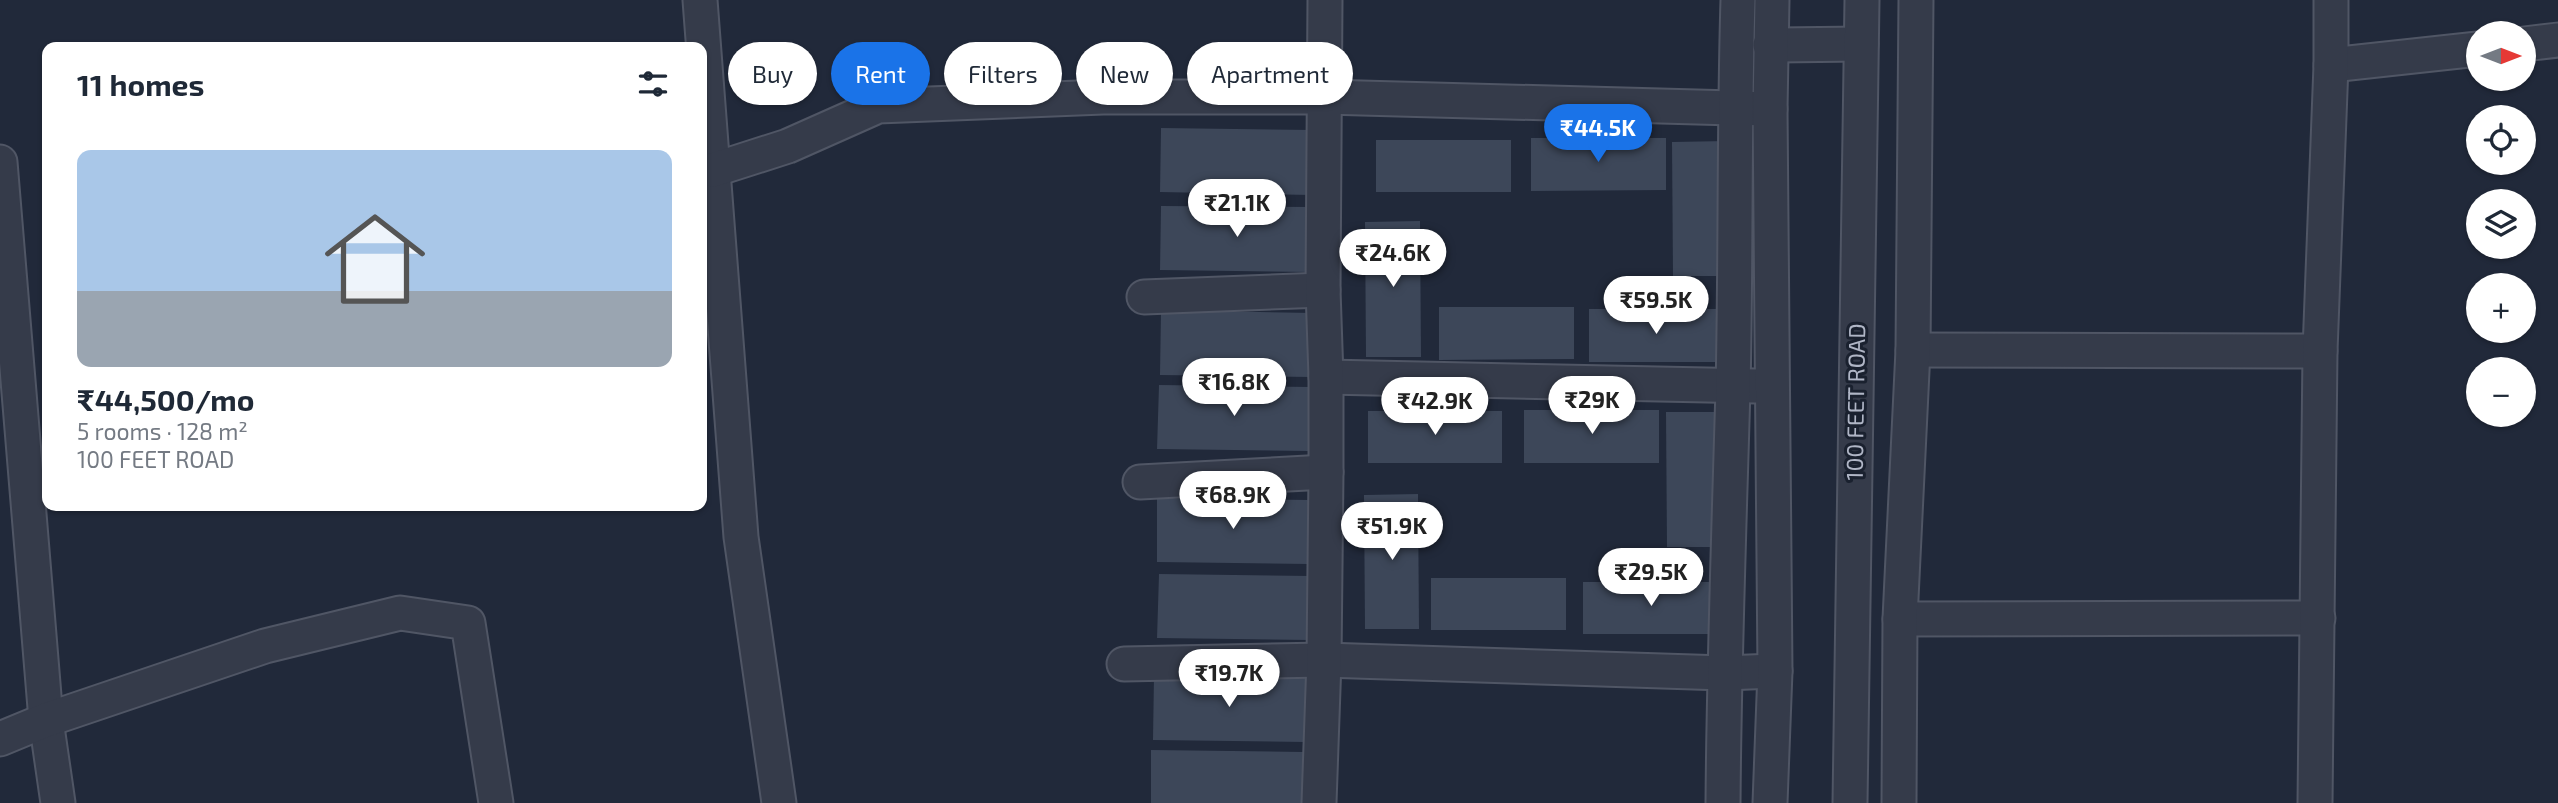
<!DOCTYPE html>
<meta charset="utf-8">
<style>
body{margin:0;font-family:"Exo 2",sans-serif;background:#f6f6f7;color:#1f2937;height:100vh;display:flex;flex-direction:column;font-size:26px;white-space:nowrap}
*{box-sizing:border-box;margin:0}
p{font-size:23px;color:#747a83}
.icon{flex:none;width:38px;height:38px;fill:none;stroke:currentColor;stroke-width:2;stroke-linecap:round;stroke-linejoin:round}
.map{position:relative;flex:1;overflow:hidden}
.side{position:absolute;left:42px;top:42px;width:665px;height:469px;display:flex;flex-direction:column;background:#fff;border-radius:14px;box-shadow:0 2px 5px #0004}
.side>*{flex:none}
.top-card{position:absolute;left:728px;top:42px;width:665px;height:63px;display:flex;gap:14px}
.needle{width:46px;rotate:90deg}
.buttons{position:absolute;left:2466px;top:21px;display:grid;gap:14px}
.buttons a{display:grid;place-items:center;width:70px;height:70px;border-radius:50%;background:#fff;box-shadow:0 2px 5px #0004;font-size:35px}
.price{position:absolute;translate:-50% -60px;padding:0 16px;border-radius:24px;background:#fff;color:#222;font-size:23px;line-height:46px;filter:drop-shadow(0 2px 4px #0008)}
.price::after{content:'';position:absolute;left:50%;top:42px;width:21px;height:16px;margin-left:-10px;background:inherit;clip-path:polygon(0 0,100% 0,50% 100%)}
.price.on{background:#1a73e8;color:#fff}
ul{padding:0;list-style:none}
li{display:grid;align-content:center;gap:14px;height:371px;padding:0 35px}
li span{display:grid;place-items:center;height:217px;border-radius:14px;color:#555}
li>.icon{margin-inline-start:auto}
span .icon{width:126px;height:126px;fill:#fffc;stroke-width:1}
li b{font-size:30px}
h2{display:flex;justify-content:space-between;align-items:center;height:84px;padding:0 35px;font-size:30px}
.pill{padding:0 24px;border-radius:32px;background:#fff;box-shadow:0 2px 5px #0004;font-size:24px;line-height:63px}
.pill.on{background:#1a73e8;color:#fff}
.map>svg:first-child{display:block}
.building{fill:#3d4759}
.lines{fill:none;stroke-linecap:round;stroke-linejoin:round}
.street-casing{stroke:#505665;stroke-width:37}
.street{stroke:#353b4a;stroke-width:33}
.labels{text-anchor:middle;stroke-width:6;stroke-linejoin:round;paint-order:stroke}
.street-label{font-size:23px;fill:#b0b6c6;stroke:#1a212f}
</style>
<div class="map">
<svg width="2558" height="803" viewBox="0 0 2558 803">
<rect width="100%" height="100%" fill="#21293a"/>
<g class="building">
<path d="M 1161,128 L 1313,130 L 1312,195 L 1160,192 Z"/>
<path d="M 1531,138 L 1666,138 L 1666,190 L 1531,191 Z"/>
<rect x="1376" y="140" width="135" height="52"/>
<path d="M 1727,141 L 1727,276 L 1673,276 L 1672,142 Z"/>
<path d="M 1161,206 L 1313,207 L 1312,272 L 1160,270 Z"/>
<path d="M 1420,221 L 1421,357 L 1366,357 L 1365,222 Z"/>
<path d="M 1439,307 L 1574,307 L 1574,359 L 1439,360 Z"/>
<rect x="1589" y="309" width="134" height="53"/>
<path d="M 1161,310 L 1313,313 L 1312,377 L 1160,375 Z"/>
<path d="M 1159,385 L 1311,387 L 1309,451 L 1157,449 Z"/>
<rect x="1524" y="410" width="135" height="53"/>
<rect x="1368" y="411" width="134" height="52"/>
<path d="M 1666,412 L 1720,412 L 1721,547 L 1667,547 Z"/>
<path d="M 1418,494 L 1419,629 L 1365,629 L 1364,495 Z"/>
<path d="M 1157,498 L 1309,500 L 1309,564 L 1157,562 Z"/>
<path d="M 1159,574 L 1311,576 L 1309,640 L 1157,638 Z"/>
<rect x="1431" y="578" width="135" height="52"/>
<rect x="1583" y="582" width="135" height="52"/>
<path d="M 1154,675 L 1306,678 L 1305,742 L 1153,740 Z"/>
<path d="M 1151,750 L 1303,752 L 1303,803 L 1151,803 Z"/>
</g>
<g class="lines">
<g class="street-casing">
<g id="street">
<path d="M 700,0 L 741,537 L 779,803"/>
<path d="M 2524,44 L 2558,40"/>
<path d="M 1770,45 L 1861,44"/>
<path d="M 2331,65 L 2478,49"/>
<path d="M 0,162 L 46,720 L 58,803"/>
<path d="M 713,170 L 788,146 L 878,106 L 1103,97 L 1325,97 L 1770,109"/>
<path d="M 1144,297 L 1323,290"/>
<path d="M 1913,350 L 2320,351"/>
<path d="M 1326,377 L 1756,386"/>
<path d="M 1140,482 L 1326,472"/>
<path d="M 1900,619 L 2318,618"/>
<path d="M 1124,664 L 1324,660 L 1724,673 L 1775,671"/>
<path d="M 0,739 L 46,720 L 265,646 L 400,613 L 468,623 L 496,803"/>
<path d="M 1319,803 L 1324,660 L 1326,472 L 1326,377 L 1323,290 L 1325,0"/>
<path d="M 1723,803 C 1724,665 1729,527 1733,388 C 1736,259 1734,129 1738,0"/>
<path d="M 1770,803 L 1775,671 L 1770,109 L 1772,0"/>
<path d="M 1850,803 L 1862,0"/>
<path d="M 1899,803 L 1900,619 L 1913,350 L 1916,0"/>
<path d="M 2315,803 L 2320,351 L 2331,65 L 2331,0"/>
</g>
</g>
<use href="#street" class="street"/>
</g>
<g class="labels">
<g class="street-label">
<text transform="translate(1856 402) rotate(-89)" y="8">100 FEET ROAD</text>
</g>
</g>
</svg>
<div class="buttons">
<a><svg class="needle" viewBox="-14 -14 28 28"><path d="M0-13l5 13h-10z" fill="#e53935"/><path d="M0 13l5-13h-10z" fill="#747a83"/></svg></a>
<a><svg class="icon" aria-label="locate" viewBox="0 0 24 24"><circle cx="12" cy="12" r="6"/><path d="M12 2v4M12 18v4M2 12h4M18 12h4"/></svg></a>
<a><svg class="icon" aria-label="layers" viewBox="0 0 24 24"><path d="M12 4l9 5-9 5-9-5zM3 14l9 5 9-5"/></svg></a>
<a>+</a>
<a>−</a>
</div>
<b class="price on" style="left:1598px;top:164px">₹44.5K</b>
<b class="price" style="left:1237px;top:239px">₹21.1K</b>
<b class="price" style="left:1393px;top:289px">₹24.6K</b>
<b class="price" style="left:1656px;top:336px">₹59.5K</b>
<b class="price" style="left:1234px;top:418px">₹16.8K</b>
<b class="price" style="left:1592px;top:436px">₹29K</b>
<b class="price" style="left:1435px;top:437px">₹42.9K</b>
<b class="price" style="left:1233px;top:531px">₹68.9K</b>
<b class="price" style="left:1392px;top:562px">₹51.9K</b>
<b class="price" style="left:1651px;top:608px">₹29.5K</b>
<b class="price" style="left:1229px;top:709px">₹19.7K</b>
<div class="top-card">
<a class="pill">Buy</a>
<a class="pill on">Rent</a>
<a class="pill">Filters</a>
<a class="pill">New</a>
<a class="pill">Apartment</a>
</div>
<section class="side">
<h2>11 homes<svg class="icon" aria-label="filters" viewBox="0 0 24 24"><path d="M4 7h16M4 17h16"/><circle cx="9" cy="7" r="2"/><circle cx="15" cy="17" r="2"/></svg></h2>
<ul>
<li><span style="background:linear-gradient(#a9c7e8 65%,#9aa5b1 0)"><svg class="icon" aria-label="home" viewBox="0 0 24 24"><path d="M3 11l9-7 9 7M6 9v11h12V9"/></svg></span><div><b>₹44,500/mo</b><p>5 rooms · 128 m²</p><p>100 FEET ROAD</p></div></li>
</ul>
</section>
</div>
